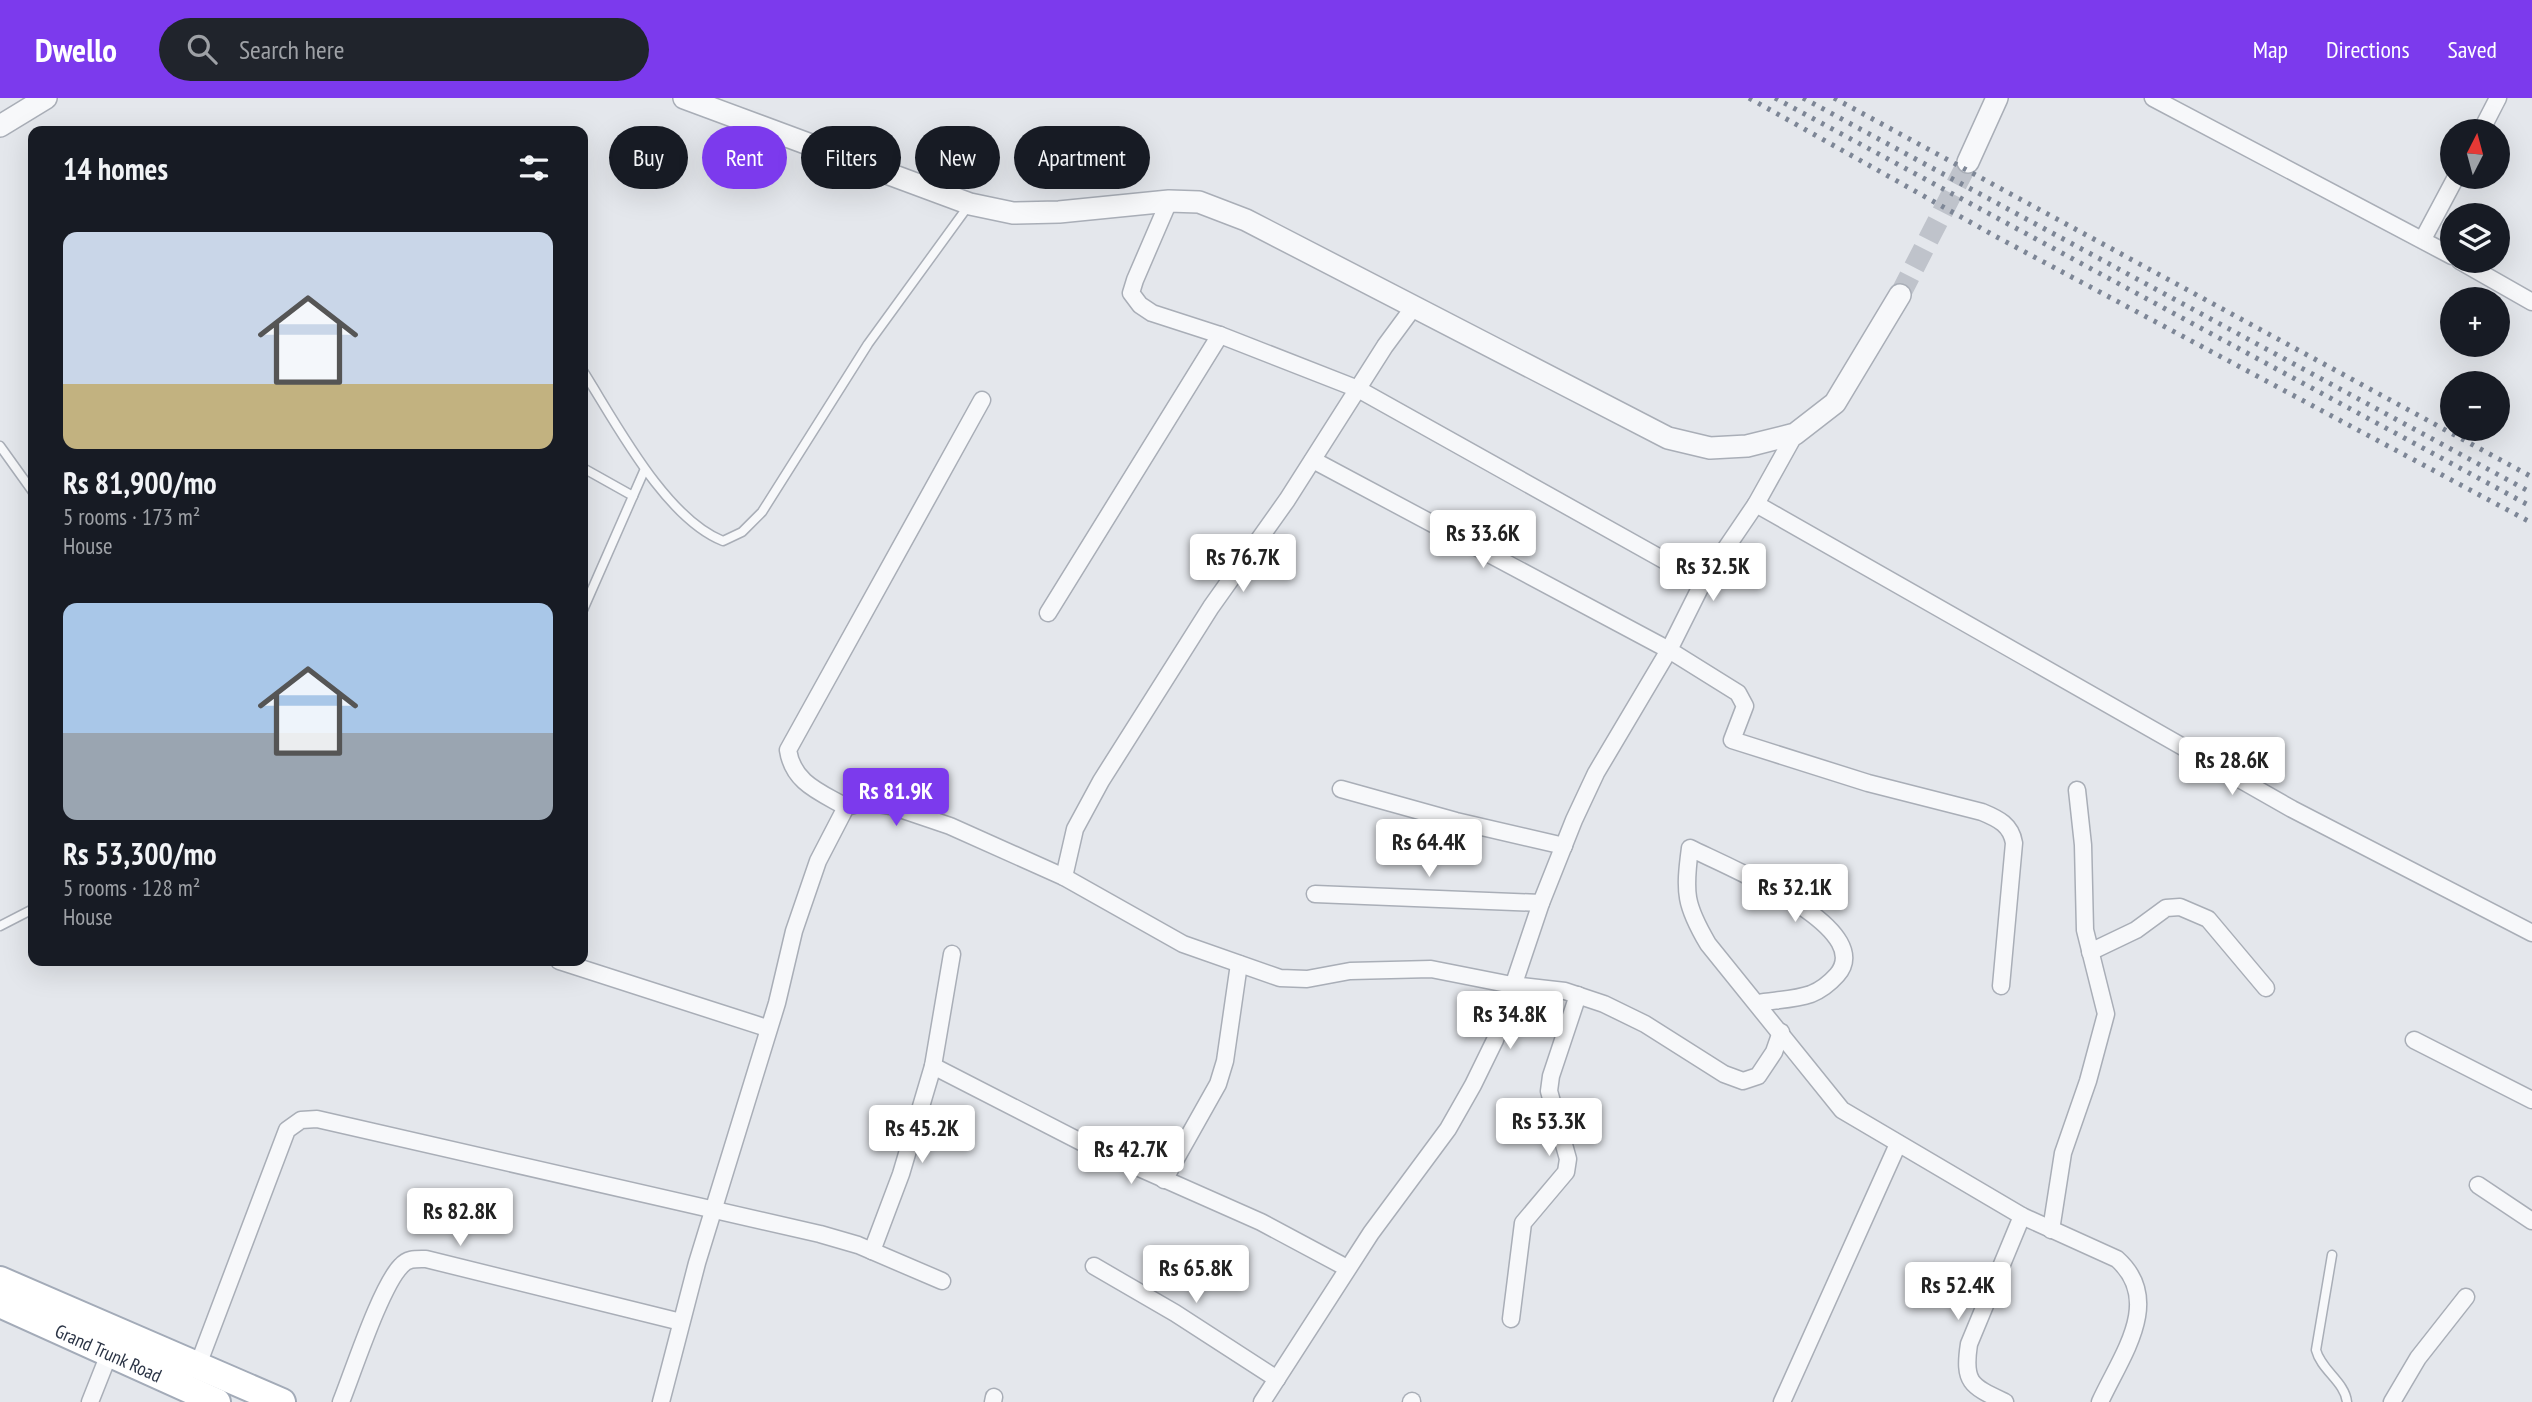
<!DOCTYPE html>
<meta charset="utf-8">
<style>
body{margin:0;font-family:"PT Sans Narrow",sans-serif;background:#20242c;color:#f1f3f6;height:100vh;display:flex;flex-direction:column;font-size:26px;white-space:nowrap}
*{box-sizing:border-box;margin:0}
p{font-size:23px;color:#9ea1a6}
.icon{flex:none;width:38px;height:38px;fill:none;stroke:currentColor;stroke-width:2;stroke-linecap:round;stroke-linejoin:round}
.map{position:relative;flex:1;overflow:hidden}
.sheet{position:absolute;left:28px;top:28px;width:560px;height:840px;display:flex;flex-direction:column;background:#171b24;border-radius:14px;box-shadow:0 7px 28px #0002}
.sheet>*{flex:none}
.top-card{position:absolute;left:609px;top:28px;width:665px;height:63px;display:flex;gap:14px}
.needle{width:46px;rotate:6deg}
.controls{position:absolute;left:2440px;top:21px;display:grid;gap:14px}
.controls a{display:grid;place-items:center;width:70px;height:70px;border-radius:50%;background:#171b24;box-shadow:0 7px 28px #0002;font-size:35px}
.price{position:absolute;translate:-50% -60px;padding:0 16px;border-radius:7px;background:#fff;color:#222;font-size:23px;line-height:46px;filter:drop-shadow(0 2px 4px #0008)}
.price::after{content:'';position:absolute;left:50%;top:42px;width:21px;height:16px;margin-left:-10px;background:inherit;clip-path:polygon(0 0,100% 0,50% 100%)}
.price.on{background:#7c3aed;color:#fff}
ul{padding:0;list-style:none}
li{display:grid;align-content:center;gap:14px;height:371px;padding:0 35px}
li span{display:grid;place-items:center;height:217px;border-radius:14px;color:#555}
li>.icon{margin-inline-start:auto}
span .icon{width:126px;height:126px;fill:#fffc;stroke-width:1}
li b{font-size:30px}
h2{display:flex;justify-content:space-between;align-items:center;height:84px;padding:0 35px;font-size:30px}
.chip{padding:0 24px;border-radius:32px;background:#171b24;box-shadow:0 7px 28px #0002;font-size:24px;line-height:63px}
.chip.on{background:#7c3aed;color:#fff}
header{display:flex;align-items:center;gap:42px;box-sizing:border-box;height:98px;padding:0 35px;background:#7c3aed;color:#fff}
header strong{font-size:33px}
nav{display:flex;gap:38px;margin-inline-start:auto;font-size:24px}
.search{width:490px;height:63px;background:#20242c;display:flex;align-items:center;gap:18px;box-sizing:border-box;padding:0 24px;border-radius:38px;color:#9ea1a6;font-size:26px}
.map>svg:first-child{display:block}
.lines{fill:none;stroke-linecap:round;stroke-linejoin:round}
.tertiary-tunnel{stroke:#bfc3cb;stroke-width:21;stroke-dasharray:21 10;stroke-linecap:butt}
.service-casing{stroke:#a9aeb7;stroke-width:11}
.minor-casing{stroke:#a9aeb7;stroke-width:19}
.tertiary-casing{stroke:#a9aeb7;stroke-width:24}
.primary-casing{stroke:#a3abb8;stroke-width:30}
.service{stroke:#f7f8fa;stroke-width:8}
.minor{stroke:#f7f8fa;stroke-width:16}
.tertiary{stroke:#f7f8fa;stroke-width:21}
.primary{stroke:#fff;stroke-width:26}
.rail{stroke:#7d8696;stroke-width:5;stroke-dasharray:3.5 7;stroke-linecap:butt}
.labels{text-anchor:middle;stroke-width:7;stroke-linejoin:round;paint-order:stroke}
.street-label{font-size:19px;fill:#2b3445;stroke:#f4f6f9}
</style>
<header>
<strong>Dwello</strong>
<div class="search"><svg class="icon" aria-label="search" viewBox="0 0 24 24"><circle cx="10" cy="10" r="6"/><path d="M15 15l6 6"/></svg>Search here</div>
<nav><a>Map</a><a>Directions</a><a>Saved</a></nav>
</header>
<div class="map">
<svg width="2532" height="1304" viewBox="0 0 2532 1304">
<rect width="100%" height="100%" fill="#e4e7ec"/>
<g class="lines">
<path class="tertiary-tunnel" d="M 1900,197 L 1968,64"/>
<g class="service-casing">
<g id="service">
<path d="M 583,273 C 616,325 665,420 723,443 L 742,434 L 762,414 L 868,246 L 969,107"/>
<path d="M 0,348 L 33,394"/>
<path d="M 583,370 L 633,398"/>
<path d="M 583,512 L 644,373"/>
<path d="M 0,828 L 33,811"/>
<path d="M 2332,1157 L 2316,1252 C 2321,1272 2345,1284 2347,1304"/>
</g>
</g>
<g class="minor-casing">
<g id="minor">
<path d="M 2153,0 L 2452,158"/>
<path d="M 2481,33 L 2498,0"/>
<path d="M 1169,103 L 1135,182 L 1131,195 L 1140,207 L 1152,215 L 1220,237 L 1358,291 L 1703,484"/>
<path d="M 2423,141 L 2456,79"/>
<path d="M 2460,163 L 2532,204"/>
<path d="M 1795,336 L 1756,406 L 1703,484 L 1669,552 L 1738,595 L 1745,608 L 1732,642 L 1868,685 L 1982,714 C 1999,721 2011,727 2014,745 L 2001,888"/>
<path d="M 1756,406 L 2292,711 L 2532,835"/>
<path d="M 1048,515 L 1220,237"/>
<path d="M 1341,691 L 1456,723 L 1564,748"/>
<path d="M 846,709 C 820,694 793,685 788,652 L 982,302"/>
<path d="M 1064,779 L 1075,731 L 1101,683 L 1211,509 L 1287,402 L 1385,248 L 1413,210"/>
<path d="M 1315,796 L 1541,805"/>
<path d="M 2090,854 L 2136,832 L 2166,810 L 2180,809 L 2208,821 L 2266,890"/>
<path d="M 559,863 L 767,930"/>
<path d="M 1757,905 C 1774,902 1794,902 1811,896 C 1821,892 1829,886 1837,877 C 1879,829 1721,766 1690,750 C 1684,795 1685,807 1708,846 L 1842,1012 L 2022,1118 L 2117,1161 C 2164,1203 2121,1258 2100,1304"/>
<path d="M 2414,942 L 2532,1002"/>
<path d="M 933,968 L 1085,1046 L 1261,1124 L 1347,1170"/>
<path d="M 1164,1082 L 1218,986 L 1225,963 L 1239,866"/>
<path d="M 2478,1087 L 2532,1123"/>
<path d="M 2051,1132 L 2063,1055 L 2088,983 L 2106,916 L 2085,832 L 2083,747 L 2077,692"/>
<path d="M 872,1153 L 901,1076 L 933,968 L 952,856"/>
<path d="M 1094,1168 L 1175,1215 L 1277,1281"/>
<path d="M 1511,1221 L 1523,1125 L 1566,1074 L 1568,1061 L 1549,993 L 1551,978 L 1578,897"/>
<path d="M 198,1267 L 287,1032 L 301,1022 L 317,1021 L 820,1136 L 858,1147 L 942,1183"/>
<path d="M 90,1304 L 109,1256"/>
<path d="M 341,1304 C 353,1274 381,1188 401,1168 C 408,1160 416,1161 426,1161 L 681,1224"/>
<path d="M 661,1304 L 697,1165 L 777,905 L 794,833 L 818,763 L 846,709 L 865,704 L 891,708 L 950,728 L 1064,779 L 1183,846 L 1280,880 L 1307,881 L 1350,873 L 1431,871 L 1512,887 L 1565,893 L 1604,906 L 1645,926 L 1724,976 L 1743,983 L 1758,978 L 1774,954 L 1781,934"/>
<path d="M 993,1304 L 994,1299"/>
<path d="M 1262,1304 L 1371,1135 L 1448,1031 L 1473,987 L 1495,942 L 1541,805 L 1574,722 L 1596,675 L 1669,552 L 1313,362"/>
<path d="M 1411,1304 L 1412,1303"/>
<path d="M 1782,1304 L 1898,1046"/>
<path d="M 2005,1304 C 1971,1288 1963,1285 1969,1246 L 2022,1118"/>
<path d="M 2392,1304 L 2418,1260 L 2466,1199"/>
</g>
</g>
<g class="tertiary-casing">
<g id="tertiary">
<path d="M 684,0 L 970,106 L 1013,115 L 1059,114 L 1169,103 L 1199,104 L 1246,122 L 1668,340 L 1710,350 L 1747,348 L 1795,336 L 1835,305 L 1900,197"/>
<path d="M 0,28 L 46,0"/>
<path d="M 1968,64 L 1997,0"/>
</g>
</g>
<g class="primary-casing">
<g id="primary">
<path d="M 0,1182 L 282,1304"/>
<path id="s1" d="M 0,1206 L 217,1304"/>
</g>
</g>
<use href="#service" class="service"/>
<use href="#minor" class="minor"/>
<use href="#tertiary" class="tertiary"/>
<use href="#primary" class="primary"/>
<g class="rail">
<path d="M 1749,0 L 1995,138 L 2532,425"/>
<path d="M 1775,0 L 2532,409"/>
<path d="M 1803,0 L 2532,395"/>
<path d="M 1834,0 L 2532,379"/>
</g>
</g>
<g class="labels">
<g class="street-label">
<text dy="7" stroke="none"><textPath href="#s1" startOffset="119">Grand Trunk Road</textPath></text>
</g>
</g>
</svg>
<div class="controls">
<a><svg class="needle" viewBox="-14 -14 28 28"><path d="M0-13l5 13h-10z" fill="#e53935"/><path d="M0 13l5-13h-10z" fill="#9ea1a6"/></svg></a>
<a><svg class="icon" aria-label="layers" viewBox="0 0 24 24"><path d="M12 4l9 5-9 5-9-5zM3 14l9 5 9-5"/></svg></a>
<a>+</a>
<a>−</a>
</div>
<b class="price" style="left:1483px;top:472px">Rs 33.6K</b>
<b class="price" style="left:1243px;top:496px">Rs 76.7K</b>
<b class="price" style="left:1713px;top:505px">Rs 32.5K</b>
<b class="price" style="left:2232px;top:699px">Rs 28.6K</b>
<b class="price on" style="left:896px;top:730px">Rs 81.9K</b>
<b class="price" style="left:1429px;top:781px">Rs 64.4K</b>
<b class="price" style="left:1795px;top:826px">Rs 32.1K</b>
<b class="price" style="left:1510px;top:953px">Rs 34.8K</b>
<b class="price" style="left:1549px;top:1060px">Rs 53.3K</b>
<b class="price" style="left:922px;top:1067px">Rs 45.2K</b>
<b class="price" style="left:1131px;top:1088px">Rs 42.7K</b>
<b class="price" style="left:460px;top:1150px">Rs 82.8K</b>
<b class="price" style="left:1196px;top:1207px">Rs 65.8K</b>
<b class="price" style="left:1958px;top:1224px">Rs 52.4K</b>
<div class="top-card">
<a class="chip">Buy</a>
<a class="chip on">Rent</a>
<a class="chip">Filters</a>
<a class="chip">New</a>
<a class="chip">Apartment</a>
</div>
<section class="sheet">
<h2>14 homes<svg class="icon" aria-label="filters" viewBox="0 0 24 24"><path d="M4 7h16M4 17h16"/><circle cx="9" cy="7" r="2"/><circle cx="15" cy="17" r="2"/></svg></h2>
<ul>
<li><span style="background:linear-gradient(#c9d6e8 70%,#c2b280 0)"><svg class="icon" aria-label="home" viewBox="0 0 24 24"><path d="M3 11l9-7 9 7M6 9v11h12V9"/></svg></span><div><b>Rs 81,900/mo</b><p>5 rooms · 173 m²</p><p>House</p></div></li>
<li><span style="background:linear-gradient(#a9c7e8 60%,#9aa5b1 0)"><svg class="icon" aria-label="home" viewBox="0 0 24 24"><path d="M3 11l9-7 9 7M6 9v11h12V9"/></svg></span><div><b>Rs 53,300/mo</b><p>5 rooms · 128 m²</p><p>House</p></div></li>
</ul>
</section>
</div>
